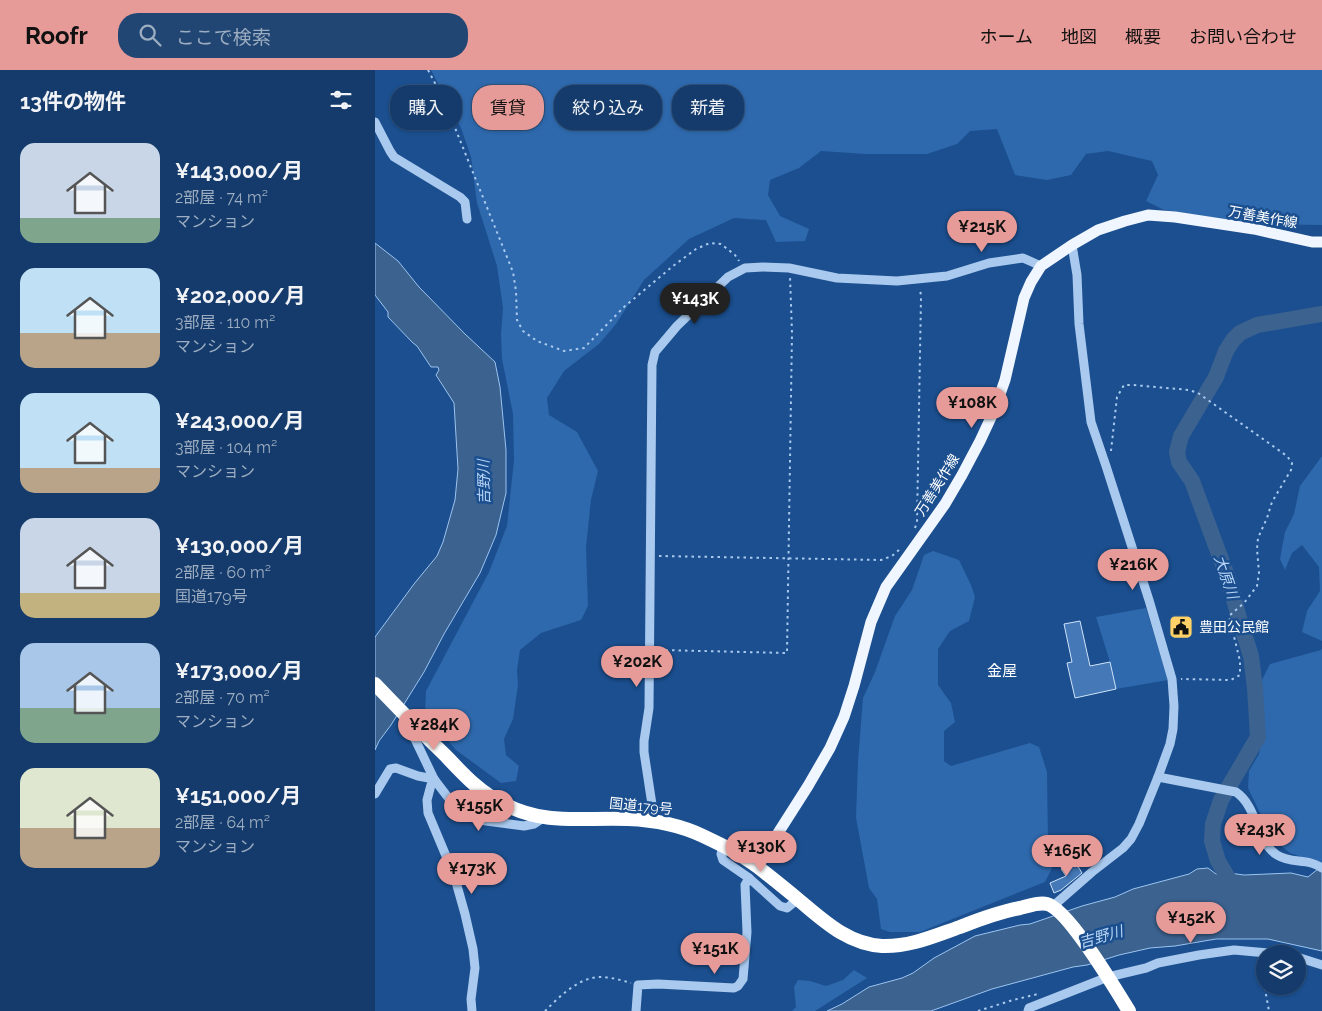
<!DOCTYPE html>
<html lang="ja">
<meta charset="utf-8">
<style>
body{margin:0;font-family:Raleway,"Noto Sans JP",sans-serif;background:#214673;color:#f1f3f6;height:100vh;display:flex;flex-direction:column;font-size:19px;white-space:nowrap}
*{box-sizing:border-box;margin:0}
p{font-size:16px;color:#9dadc1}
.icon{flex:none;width:28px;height:28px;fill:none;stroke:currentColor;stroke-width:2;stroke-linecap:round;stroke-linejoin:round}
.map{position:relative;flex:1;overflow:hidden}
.drawer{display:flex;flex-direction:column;background:#143b6b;width:375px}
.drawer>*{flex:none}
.banner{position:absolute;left:15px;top:15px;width:475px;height:45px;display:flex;gap:10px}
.controls{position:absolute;left:881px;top:875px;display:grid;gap:10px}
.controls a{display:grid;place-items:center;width:50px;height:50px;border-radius:50%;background:#143b6b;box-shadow:0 1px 4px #0004,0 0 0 1px #33557e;font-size:25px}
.price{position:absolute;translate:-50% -42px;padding:0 11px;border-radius:18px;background:#e69b98;color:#111;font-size:16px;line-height:32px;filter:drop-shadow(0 1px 2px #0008)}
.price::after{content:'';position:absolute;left:50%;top:30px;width:15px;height:11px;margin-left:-8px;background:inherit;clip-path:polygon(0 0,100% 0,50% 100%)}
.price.active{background:#222;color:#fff}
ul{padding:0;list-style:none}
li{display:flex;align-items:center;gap:15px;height:125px;padding:0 20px}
li span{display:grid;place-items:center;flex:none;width:140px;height:100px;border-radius:15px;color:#555}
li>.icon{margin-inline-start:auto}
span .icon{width:60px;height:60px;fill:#fffc;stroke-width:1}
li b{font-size:21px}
h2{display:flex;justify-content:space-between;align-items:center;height:60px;padding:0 20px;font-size:21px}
.pill{padding:0 18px;border-radius:20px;background:#143b6b;box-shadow:0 1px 4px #0004,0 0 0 1px #33557e;font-size:18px;line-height:45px}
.pill.active{background:#e69b98;color:#111}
header{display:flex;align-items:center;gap:30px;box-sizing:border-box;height:70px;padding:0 25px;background:#e69b98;color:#111}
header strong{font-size:24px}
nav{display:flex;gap:28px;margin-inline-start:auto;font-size:18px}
.search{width:350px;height:45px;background:#214673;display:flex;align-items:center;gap:12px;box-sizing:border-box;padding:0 18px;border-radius:20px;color:#9dadc1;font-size:19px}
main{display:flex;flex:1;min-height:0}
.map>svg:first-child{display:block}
.green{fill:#2e69ad}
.water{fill:#3c6290;stroke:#9cc4f0}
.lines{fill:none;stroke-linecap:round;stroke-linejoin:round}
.river{stroke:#3c6290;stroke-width:16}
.building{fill:#4478b7;stroke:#cfe3fa}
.path{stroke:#a9c9ee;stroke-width:2;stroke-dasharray:2.5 4;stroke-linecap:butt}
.minor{stroke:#a9c9ee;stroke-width:9}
.major{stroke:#f0f6ff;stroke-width:11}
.highway{stroke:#fff;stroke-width:14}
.labels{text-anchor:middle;stroke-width:5;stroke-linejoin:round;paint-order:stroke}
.street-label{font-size:14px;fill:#fff;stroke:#1b4f8f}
.poi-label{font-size:14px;fill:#fff;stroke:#1b4f8f;text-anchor:start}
.water-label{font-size:15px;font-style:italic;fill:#b5d3f5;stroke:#1b4f8f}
.neighbourhood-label{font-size:15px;fill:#fff;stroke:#1b4f8f}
</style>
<header>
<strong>Roofr</strong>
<div class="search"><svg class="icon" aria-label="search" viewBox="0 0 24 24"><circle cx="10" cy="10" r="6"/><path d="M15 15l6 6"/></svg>ここで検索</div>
<nav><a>ホーム</a><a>地図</a><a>概要</a><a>お問い合わせ</a></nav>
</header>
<main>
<section class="drawer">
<h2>13件の物件<svg class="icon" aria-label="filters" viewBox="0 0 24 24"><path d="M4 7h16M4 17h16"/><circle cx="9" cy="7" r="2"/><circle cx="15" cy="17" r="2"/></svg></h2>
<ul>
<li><span style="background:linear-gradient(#c9d6e8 75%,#7fa58c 0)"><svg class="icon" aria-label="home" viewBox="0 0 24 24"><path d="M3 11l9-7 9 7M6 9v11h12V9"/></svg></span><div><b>¥143,000/月</b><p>2部屋 · 74 m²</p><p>マンション</p></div></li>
<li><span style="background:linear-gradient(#bfe0f5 65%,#b9a48a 0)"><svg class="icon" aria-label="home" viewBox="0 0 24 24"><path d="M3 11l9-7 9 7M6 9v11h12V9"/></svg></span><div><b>¥202,000/月</b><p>3部屋 · 110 m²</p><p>マンション</p></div></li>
<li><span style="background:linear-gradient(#bfe0f5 75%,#b9a48a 0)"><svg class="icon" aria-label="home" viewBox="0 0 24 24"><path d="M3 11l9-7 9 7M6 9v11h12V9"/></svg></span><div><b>¥243,000/月</b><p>3部屋 · 104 m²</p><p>マンション</p></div></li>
<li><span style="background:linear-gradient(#c9d6e8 75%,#c2b280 0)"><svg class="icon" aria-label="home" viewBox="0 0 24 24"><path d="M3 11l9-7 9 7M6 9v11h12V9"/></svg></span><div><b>¥130,000/月</b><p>2部屋 · 60 m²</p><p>国道179号</p></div></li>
<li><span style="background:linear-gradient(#a9c7e8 65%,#7fa58c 0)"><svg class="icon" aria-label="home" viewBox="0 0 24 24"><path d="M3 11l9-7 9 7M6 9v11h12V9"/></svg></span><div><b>¥173,000/月</b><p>2部屋 · 70 m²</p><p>マンション</p></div></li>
<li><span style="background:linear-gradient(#dfe7d0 60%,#b9a48a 0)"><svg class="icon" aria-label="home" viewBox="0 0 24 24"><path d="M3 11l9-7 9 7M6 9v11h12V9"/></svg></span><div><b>¥151,000/月</b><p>2部屋 · 64 m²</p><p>マンション</p></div></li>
</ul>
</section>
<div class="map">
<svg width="947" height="941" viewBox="0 0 947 941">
<rect width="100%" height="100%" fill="#1b4f8f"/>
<g class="green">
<path d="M 56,0 L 947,0 L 947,155 L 882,154 L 789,140 L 771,131 L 783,105 L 777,91 L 733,81 L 711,84 L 696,105 L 672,110 L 640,105 L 622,59 L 595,61 L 582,74 L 552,84 L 490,84 L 446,81 L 424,98 L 395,110 L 393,125 L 405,146 L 434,159 L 430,171 L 401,172 L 391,150 L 359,148 L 314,169 L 269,210 L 241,254 L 224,274 L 189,301 L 172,328 L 174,345 L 202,362 L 223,401 L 216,430 L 211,477 L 213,536 L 206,550 L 166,563 L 145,580 L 142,600 L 143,615 L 138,649 L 129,669 L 131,685 L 144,696 L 141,711 L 126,713 L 81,680 L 50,644 L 51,621 L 114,502 L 132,456 L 139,390 L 138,344 L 127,289 L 126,264 L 128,238 L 122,196 L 102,133 L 96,87 L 86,58 Z"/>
<path d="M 947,386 L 947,571 L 927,562 L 932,541 L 945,521 L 944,497 L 927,475 L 917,483 L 910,500 L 905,489 L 910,462 L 919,444 L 925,416 Z"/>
<path d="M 558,481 L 584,490 L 596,515 L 600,527 L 594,551 L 575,561 L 563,579 L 563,615 L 576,633 L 580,652 L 569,661 L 569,691 L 576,696 L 655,673 L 664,677 L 672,702 L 673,772 L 680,792 L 670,812 L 545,862 L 515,862 L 506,859 L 502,829 L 494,818 L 481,748 L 483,691 L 488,628 L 500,602 L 520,546 L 537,520 L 549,485 Z"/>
<path d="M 771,538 L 793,610 L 741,619 L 735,592 L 721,547 Z"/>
<path d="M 947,578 L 947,794 L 915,783 L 897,768 L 873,718 L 874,701 L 884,684 L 889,657 L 887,610 L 895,594 L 946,580 Z"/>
<path d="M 479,900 L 492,908 L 440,941 L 417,941 L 421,937 L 419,917 L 423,910 L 435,911 L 451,916 L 468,910 Z"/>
</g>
<g class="water">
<path d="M 0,173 L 23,191 L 44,217 L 90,264 L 120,292 L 125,317 L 131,380 L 131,423 L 121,465 L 105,503 L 69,564 L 49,602 L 16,655 L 4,671 L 0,680 L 0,567 L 39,514 L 62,486 L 68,472 L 80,430 L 83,399 L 79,333 L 61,305 L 64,300 L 63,297 L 56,297 L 42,276 L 38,273 L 13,247 L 13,242 L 0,225 Z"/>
<path d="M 833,798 L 841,804 L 845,804 L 845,800 L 850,799 L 854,803 L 869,805 L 916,803 L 933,807 L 943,799 L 947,801 L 947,881 L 893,869 L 841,869 L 800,876 L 775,878 L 744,885 L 712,895 L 698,897 L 617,919 L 556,941 L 452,941 L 467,934 L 494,917 L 527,908 L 538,903 L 559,888 L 600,866 L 645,855 L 655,854 L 707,836 L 740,827 L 758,819 L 814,804 L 822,799 Z"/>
</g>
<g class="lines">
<path class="river" d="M 859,818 L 843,791 L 837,771 L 838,754 L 846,730 L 883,667 L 880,618 L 876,586 L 864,548 L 854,511 L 817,411 L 804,392 L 802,382 L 806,366 L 841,307 L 851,281 L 858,270 L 865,263 L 882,255 L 947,244"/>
</g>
<g class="building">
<path d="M 705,551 L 715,596 L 735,592 L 741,619 L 700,628 L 692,593 L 697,592 L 689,554 Z"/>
<path d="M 699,790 L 707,803 L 686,820 L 679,823 L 675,813 L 691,806 L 686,799 Z"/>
</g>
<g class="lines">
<g class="path">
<path d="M 53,0 L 68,28 L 138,202 L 141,221 L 142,250 L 148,261 L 162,271 L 189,281 L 209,278 L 249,237 L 298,196 L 321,179 L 335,173 L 346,174 L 360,185 L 364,191"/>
<path d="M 736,381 L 742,327 L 749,315 L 758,315 L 814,320 L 823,323 L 912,386 L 917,393 L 916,400 L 897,432 L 892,448 L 883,468 L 882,479 L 884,503 L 882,516 L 869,533 L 854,546 L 865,591 L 865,605 L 856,610 L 806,609"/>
<path d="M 540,458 L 542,452 L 546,227 L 545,218"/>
<path d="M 284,486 L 506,490 L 517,486 L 524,480"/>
<path d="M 284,580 L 412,583 L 417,263 L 415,206"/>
<path d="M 885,892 L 894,941"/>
<path d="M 170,941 C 184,927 204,907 225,907 C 235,907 246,910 256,913"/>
<path d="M 603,941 L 638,930 L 663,924"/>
</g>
<g class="minor">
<path d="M 0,52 L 15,81 L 19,87 L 85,127 L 90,132 L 92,149"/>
<path d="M 40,655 L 39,667 L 59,709 L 75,730 L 89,743 L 104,750 L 149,756 L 159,754 L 168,748"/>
<path d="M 783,707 L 861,722 C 883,737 881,772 902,785 C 913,792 924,790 936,793 C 940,794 944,796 947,798"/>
<path d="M 59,709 L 56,715 L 52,730 L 53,743 L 79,805 L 90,844 L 98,879 L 100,898 L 96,929 L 97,941"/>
<path d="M 0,724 L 15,699 L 21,698 L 43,706 L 59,709"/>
<path d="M 277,751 L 278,741 L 269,682 L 269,671 L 274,638 L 277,295 L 280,282 L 302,256 L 353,207 L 370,198 L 388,197 L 414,198 L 462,208 L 522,211 L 572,206 L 614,193 L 648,188 L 666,196"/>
<path d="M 348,776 L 346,784 L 348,790 L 374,808 L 405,836 L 412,838 L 423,829"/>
<path d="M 677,837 L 717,802 L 748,778 L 756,769 L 764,754 L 783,707 L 795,674 L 798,659 L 799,636 L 797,609 L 774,530 L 731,396 L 716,352 L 704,254 L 702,205 L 697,175"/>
<path d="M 922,887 L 947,895"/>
<path d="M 261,941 L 263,915 L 283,914 L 359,918 L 363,916 L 368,909 L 372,862 L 370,815 L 374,808"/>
<path d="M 653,941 L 654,938 L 733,907 L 771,898 L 783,893 L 824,885 L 859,880 L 904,884"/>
</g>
<path class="major" d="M 382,796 L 433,716 L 455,678 L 469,647 L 479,616 L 496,552 L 511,517 L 570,434 L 587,405 L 605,371 L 619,341 L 630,310 L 649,228 L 656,212 L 666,196 L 697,175 L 723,160 L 750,151 L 773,145 L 800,147 L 879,159 L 937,172 L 947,172"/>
<path class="highway" d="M 0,614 C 23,638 46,662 70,685 C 88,704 105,723 129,734 C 172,756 207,747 253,749 C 278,750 305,755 328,766 C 347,775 366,784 383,797 C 397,808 411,819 425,831 C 449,851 473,874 507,876 C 535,877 559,866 585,857 C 605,849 624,842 645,838 C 654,836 663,832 672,834 C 693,839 741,920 754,941"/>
</g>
<defs>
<g id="civic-square" transform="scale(1.25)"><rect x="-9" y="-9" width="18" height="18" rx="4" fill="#ffd166" stroke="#1b4f8f"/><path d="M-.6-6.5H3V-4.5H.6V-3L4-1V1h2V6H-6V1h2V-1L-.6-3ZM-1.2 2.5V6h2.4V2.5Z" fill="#111"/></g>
</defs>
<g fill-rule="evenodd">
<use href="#civic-square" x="806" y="557"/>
</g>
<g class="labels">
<g class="street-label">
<text transform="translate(888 147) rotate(10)" y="5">万善美作線</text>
<text transform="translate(562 415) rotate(-58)" y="5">万善美作線</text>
<text transform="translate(266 736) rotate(6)" y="5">国道179号</text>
</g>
<g class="poi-label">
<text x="824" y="562">豊田公民館</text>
</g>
<g class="water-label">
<text transform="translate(109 412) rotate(-91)" y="5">吉野川</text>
<text transform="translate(851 507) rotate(71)" y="5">大原川</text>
<text transform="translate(726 867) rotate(-16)" y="5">吉野川</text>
</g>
<g class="neighbourhood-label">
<text x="627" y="606">金屋</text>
</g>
</g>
</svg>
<div class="controls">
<a><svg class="icon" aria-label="layers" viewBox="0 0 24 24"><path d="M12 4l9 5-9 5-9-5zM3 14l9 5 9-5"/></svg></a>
</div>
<b class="price" style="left:607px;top:183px">¥215K</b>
<b class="price active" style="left:320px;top:255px">¥143K</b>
<b class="price" style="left:597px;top:359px">¥108K</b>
<b class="price" style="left:758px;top:521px">¥216K</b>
<b class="price" style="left:262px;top:618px">¥202K</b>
<b class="price" style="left:59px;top:681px">¥284K</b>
<b class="price" style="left:104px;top:762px">¥155K</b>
<b class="price" style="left:885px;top:786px">¥243K</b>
<b class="price" style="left:386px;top:803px">¥130K</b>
<b class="price" style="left:692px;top:807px">¥165K</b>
<b class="price" style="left:97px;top:825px">¥173K</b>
<b class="price" style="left:816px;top:874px">¥152K</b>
<b class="price" style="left:340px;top:905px">¥151K</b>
<div class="banner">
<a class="pill">購入</a>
<a class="pill active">賃貸</a>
<a class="pill">絞り込み</a>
<a class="pill">新着</a>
</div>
</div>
</main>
